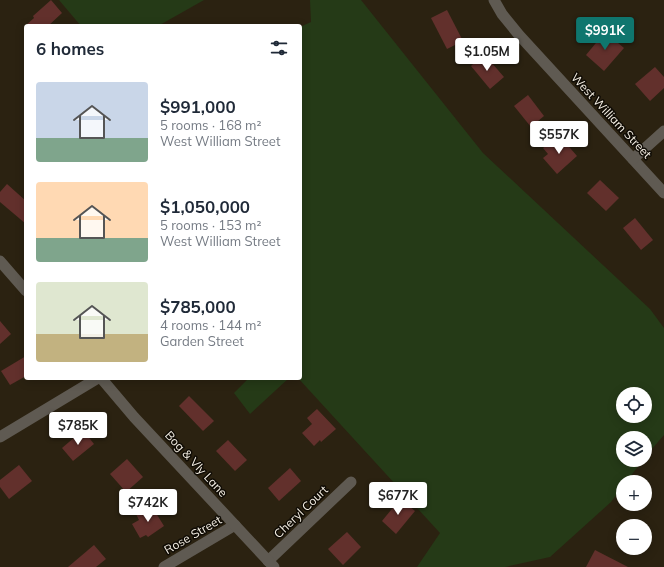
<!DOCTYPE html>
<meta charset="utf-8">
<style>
body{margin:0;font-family:Mulish,sans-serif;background:#f2f2f3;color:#1f2937;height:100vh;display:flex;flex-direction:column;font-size:15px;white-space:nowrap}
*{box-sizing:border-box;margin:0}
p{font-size:13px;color:#747a83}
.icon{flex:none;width:22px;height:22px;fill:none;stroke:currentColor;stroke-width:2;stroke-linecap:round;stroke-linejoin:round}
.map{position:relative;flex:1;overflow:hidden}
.sheet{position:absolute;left:24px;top:24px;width:278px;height:356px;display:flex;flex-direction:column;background:#fff;border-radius:4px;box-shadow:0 2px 10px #0003}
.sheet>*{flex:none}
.controls{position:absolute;left:616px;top:387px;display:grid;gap:8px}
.controls a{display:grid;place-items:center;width:36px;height:36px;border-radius:50%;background:#fff;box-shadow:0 2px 10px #0003;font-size:20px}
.price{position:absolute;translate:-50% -34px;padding:0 9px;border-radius:4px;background:#fff;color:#222;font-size:13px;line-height:26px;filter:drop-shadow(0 1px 2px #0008)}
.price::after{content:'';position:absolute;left:50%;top:24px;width:12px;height:9px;margin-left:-6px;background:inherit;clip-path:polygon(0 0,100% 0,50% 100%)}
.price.current{background:#0f766e;color:#fff}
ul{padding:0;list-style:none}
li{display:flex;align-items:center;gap:12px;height:100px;padding:0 12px}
li span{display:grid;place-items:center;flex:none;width:112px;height:80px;border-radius:4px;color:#555}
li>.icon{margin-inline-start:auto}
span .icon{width:48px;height:48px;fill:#fffc;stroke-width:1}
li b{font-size:17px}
h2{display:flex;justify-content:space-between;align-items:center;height:48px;padding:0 12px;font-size:17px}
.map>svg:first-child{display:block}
.green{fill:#253a17;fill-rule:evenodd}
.building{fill:#62302c}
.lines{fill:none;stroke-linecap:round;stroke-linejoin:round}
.minor{stroke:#5f5a52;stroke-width:11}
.tertiary{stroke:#5f5a52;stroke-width:11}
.labels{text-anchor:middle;stroke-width:3;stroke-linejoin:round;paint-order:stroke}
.street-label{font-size:12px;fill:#f6f0e5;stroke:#100c05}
</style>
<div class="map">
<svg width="664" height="567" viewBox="0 0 664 567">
<rect width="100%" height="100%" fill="#2b2211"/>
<g class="green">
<path d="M 59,0 L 204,0 L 158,26 L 81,26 Z"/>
<path d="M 310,0 L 361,0 L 483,153 L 650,309 L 664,328 L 664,435 L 645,457 L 645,438 L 623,438 L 623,460 L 643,460 L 626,482 L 623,482 L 623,486 L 611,502 L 550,557 L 505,567 L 417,567 L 440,533 L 298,378 L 300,378 L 300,27 L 311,22 ZM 623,394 L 645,394 L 645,416 L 623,416 Z"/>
<path d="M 249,378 L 289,378 L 250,414 L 234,393 Z"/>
</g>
<g class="building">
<path d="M 51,0 L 62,13 L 48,26 L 25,26 L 34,18 L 33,16 Z"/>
<path d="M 447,10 L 463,41 L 447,49 L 431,18 Z"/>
<path d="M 605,32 L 624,48 L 604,71 L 586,55 Z"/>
<path d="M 484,54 L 504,77 L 490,89 L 471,66 Z"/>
<path d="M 655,67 L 664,77 L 664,88 L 650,101 L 635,84 Z"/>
<path d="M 528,95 L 544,116 L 531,127 L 514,106 Z"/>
<path d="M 555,138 L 560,144 L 564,141 L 577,156 L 557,174 L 543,158 L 548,154 L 543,148 Z"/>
<path d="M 600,180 L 619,198 L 606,211 L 587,193 Z"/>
<path d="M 7,184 L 26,201 L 26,224 L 0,202 L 0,192 Z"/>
<path d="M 635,218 L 653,240 L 641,250 L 623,228 Z"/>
<path d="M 0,321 L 11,334 L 0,344 Z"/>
<path d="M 26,356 L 26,376 L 10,385 L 1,371 Z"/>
<path d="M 189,396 L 214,421 L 203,431 L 179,406 Z"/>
<path d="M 317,409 L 336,429 L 321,442 L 320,440 L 314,446 L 302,433 L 312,424 L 307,418 Z"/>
<path d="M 83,430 L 94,444 L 73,461 L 62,448 Z"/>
<path d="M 228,440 L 247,460 L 235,471 L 216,451 Z"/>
<path d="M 127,459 L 143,477 L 126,492 L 110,474 Z"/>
<path d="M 19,465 L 32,481 L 9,499 L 0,487 L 0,480 Z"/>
<path d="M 290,468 L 301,481 L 279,501 L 268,488 Z"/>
<path d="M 400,499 L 415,511 L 396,534 L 382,521 Z"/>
<path d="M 151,505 L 164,526 L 148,537 L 146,535 L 140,538 L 132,524 L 139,520 L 136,514 Z"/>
<path d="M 347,532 L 361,547 L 343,565 L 328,549 Z"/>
<path d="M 94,545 L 106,559 L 96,567 L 68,567 Z"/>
<path d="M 595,550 L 628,567 L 586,567 Z"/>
</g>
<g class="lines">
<g class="minor">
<path d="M 494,0 L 502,14 L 519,35 L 664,193"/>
<path d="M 633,159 L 664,131"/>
<path d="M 0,437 L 98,378"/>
<path d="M 268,561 L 351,482"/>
<path d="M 164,567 L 235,525"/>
</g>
<g class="tertiary">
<path d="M 0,261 L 26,291"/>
<path d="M 101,378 L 134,417 L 274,567"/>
</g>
</g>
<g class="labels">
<g class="street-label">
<text transform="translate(611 116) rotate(47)" y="4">West William Street</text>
<text transform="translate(196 464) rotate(47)" y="4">Bog &amp; Vly Lane</text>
<text transform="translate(301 512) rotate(-44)" y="4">Cheryl Court</text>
<text transform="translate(193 535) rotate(-30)" y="4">Rose Street</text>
</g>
</g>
</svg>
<div class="controls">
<a><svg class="icon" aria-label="locate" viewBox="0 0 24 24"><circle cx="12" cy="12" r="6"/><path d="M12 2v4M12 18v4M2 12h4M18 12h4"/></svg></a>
<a><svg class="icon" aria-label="layers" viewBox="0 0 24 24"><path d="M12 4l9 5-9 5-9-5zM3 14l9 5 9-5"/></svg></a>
<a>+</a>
<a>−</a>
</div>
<b class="price current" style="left:605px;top:51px">$991K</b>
<b class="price" style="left:487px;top:72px">$1.05M</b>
<b class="price" style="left:559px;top:155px">$557K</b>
<b class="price" style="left:78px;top:446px">$785K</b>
<b class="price" style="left:398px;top:516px">$677K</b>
<b class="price" style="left:148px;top:523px">$742K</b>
<section class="sheet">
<h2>6 homes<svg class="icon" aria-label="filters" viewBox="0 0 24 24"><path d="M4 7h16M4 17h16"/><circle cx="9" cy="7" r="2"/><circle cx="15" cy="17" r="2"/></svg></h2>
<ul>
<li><span style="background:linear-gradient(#c9d6e8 70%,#7fa58c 0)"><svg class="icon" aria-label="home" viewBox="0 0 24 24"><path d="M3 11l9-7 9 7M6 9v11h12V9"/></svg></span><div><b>$991,000</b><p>5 rooms · 168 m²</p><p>West William Street</p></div></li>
<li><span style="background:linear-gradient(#ffd9b3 70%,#7fa58c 0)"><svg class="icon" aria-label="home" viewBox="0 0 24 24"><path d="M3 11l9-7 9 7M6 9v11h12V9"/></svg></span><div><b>$1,050,000</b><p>5 rooms · 153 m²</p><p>West William Street</p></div></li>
<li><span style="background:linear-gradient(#dfe7d0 65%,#c2b280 0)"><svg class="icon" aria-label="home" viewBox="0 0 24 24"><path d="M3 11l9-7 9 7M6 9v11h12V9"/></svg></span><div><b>$785,000</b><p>4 rooms · 144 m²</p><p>Garden Street</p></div></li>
</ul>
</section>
</div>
